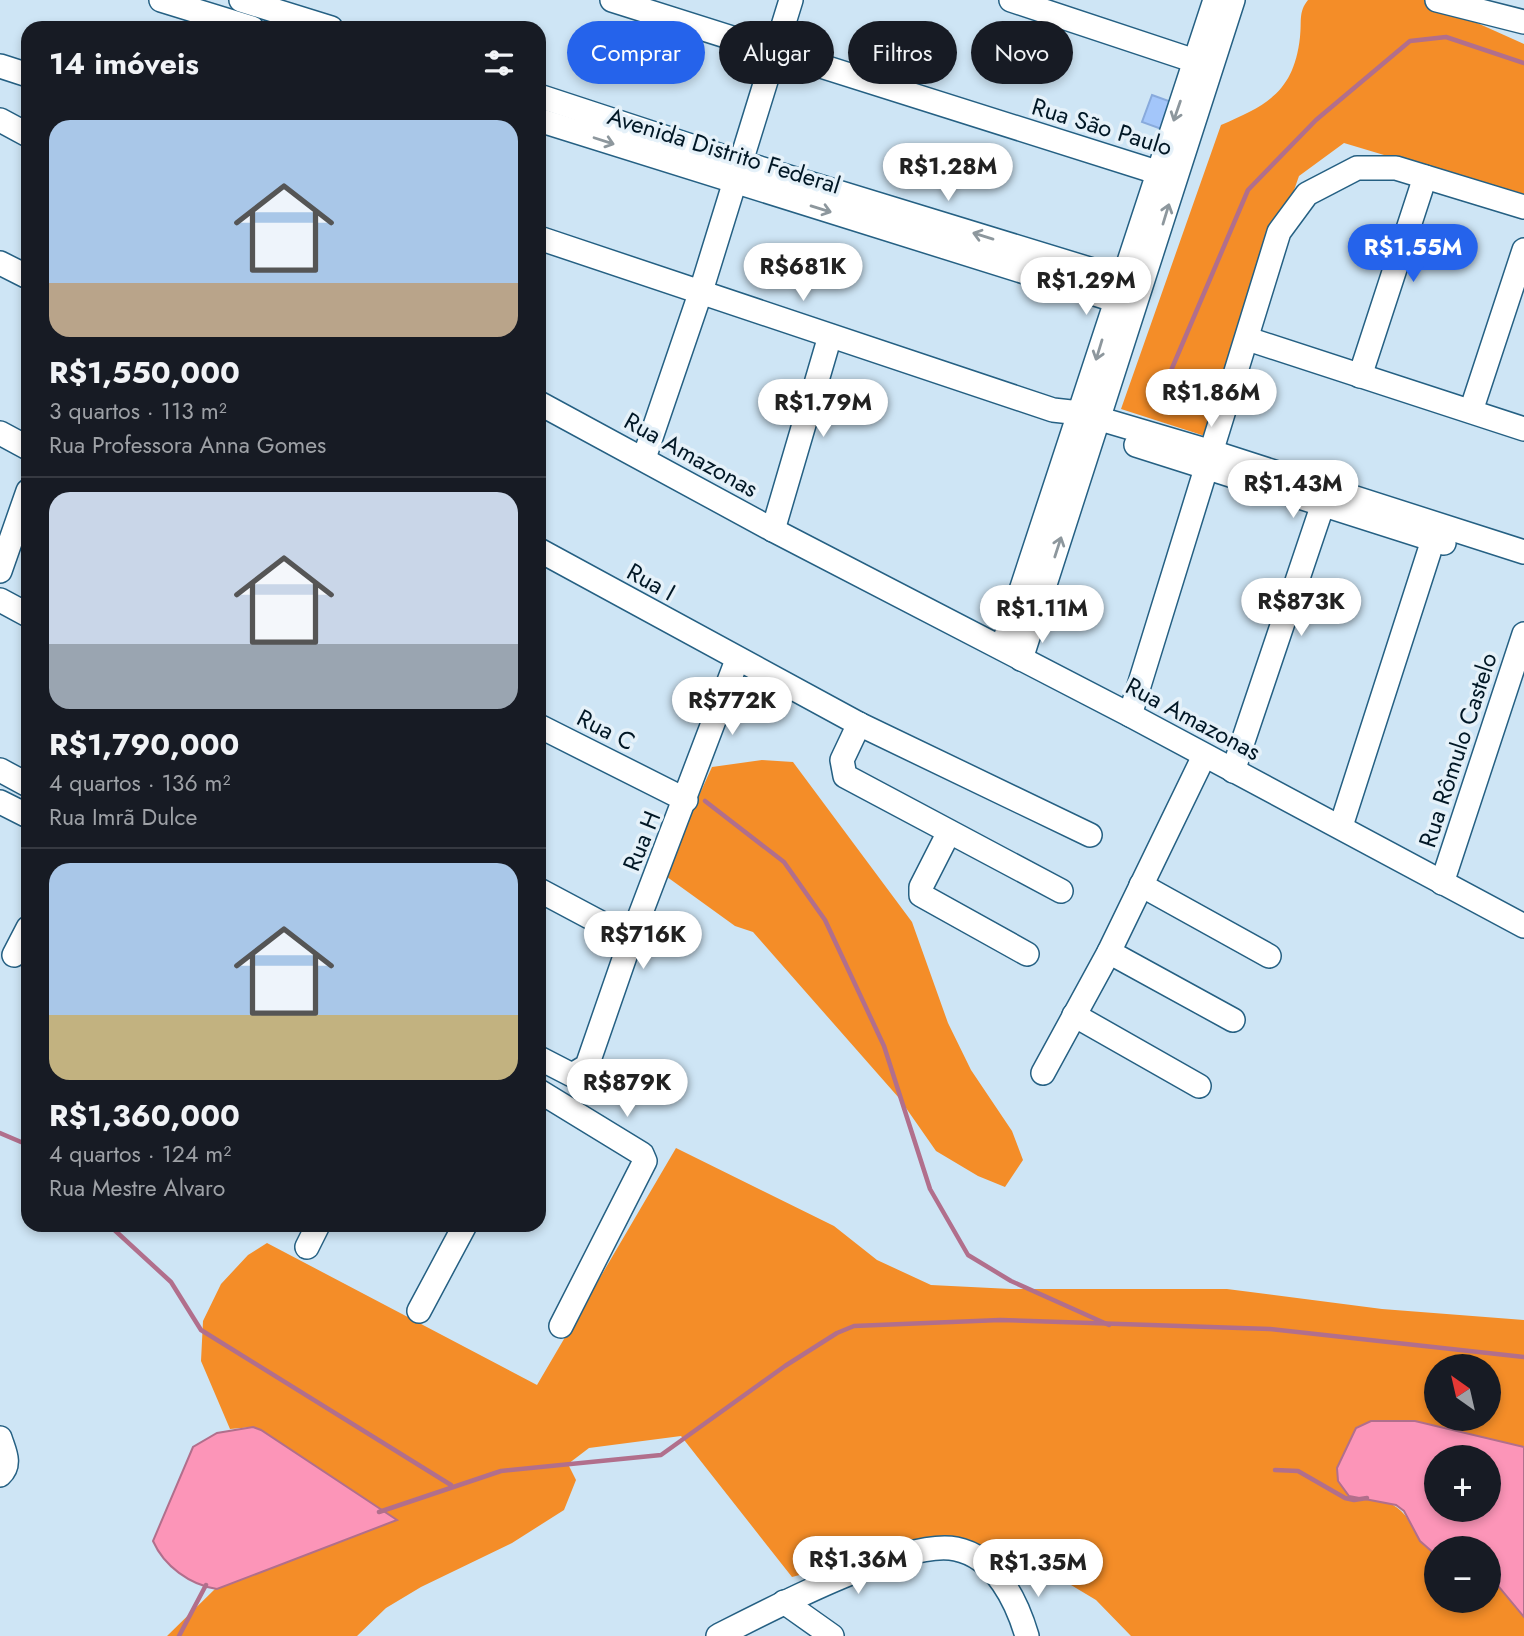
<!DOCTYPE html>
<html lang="pt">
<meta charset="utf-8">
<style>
body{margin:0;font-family:Jost,sans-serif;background:#20242c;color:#f1f3f6;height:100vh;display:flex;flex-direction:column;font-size:26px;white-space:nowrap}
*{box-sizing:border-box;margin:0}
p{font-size:23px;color:#9ea1a6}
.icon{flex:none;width:38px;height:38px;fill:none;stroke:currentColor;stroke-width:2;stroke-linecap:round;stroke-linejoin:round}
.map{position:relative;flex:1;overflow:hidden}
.sheet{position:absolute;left:21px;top:21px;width:525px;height:1211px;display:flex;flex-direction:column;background:#171b24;border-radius:21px;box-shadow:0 4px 10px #0003}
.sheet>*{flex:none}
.guide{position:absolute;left:567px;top:21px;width:665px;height:63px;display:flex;gap:14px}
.needle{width:46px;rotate:326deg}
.tools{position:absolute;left:1424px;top:1354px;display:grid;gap:14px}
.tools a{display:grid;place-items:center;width:77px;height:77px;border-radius:50%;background:#171b24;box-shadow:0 4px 10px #0003;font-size:35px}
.price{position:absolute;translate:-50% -60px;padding:0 16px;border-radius:24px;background:#fff;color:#222;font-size:23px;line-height:46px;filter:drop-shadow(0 2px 4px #0008)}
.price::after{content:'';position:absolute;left:50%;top:42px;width:21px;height:16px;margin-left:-10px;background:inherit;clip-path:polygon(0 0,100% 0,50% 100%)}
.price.active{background:#2563eb;color:#fff}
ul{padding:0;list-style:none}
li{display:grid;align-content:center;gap:14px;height:371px;padding:0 28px}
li+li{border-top:2px solid #363941}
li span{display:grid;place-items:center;height:217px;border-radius:21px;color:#555}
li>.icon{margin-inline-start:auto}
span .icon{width:126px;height:126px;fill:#fffc;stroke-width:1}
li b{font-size:30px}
h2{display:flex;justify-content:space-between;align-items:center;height:84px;padding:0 28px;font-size:30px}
.pill{padding:0 24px;border-radius:32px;background:#171b24;box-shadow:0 4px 10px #0003;font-size:24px;line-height:63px}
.pill.active{background:#2563eb;color:#fff}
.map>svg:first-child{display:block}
.forest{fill:#f48d28;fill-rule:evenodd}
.water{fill:#fc95b8;stroke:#b16f8c;stroke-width:2;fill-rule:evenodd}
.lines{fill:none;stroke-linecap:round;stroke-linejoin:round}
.stream{stroke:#b16f8c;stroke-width:4.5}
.building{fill:#a3c6fa;stroke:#88aadc;stroke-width:2}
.minor-casing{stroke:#256083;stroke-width:26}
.minor{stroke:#fff;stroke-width:23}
.oneway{stroke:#8d979d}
.labels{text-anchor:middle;stroke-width:7;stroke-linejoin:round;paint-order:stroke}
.street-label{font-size:24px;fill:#011725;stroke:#e5f1f9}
</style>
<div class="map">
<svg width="1524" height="1636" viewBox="0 0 1524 1636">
<rect width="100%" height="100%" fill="#cee5f5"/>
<g class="forest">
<path d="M 1308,0 L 1426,0 L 1524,44 L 1524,197 L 1344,143 L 1299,176 L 1208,437 L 1121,409 L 1221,125 C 1268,105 1294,91 1300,37 C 1302,22 1298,12 1308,0 Z"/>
<path d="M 762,760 L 793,762 L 912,922 L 948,1023 L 971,1070 L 1012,1131 L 1023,1160 L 1005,1187 L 978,1176 L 936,1151 L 899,1098 L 753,932 L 735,926 L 663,874 L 712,767 Z"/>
<path d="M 676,1148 L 834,1226 L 877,1260 L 931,1285 L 1011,1289 L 1227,1289 L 1382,1309 L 1524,1320 L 1524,1447 L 1415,1421 L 1364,1499 C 1413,1500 1405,1528 1437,1556 L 1437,1601 L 1489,1601 L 1489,1575 L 1524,1617 L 1524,1636 L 1131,1636 L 1096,1600 L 1066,1582 L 943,1537 L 792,1577 L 681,1436 L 589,1448 L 568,1464 L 576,1480 L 564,1510 L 512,1543 L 421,1587 L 386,1608 L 357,1636 L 167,1636 L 215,1589 L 397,1520 L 253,1427 L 230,1429 L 201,1361 L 203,1321 L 221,1284 L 248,1255 L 267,1243 L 537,1385 ZM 1437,1367 L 1489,1367 L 1489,1419 L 1437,1419 Z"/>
</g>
<g class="water">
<path d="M 1371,1421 L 1415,1421 L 1524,1447 L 1524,1617 L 1489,1575 L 1489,1549 L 1437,1549 L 1437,1556 L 1420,1541 L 1404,1511 L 1396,1505 L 1349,1496 L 1338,1481 L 1337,1468 L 1356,1428 ZM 1437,1458 L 1489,1458 L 1489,1510 L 1437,1510 Z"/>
<path d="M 253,1427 L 261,1430 L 397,1520 L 217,1589 C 190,1585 164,1566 153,1541 L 193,1447 L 217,1433 Z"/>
</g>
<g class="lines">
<g class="stream">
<path d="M 1161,394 L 1248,190 L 1316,120 L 1410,41 L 1446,37 L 1524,63"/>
<path d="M 705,801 L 784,862 L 825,920 L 884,1046 L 930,1189 L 968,1255 L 1011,1281 L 1109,1325"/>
<path d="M 0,1133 L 28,1145"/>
<path d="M 109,1225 L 171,1282 L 201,1330 L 451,1485"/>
<path d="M 1275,1470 L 1298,1471 L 1345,1498 L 1354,1500 L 1367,1498"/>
<path d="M 379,1512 L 501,1471 L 661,1455 L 785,1366 L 837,1333 L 854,1326 L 1000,1320 L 1270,1329 L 1524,1357"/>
<path d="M 179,1636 L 206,1585"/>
</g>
</g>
<path class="building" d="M 1152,95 L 1177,104 L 1167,131 L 1142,122 Z"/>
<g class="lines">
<g class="minor-casing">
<g id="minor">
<path d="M 161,0 L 252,28"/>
<path d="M 241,0 L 331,28"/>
<path d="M 612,0 L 1169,176"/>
<path d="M 1011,0 L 1207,65"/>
<path d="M 1437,0 L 1524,22"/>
<path d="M 0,66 L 28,75"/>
<path d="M 539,96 L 740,162 L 1135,283"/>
<path d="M 0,120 L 28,135"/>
<path d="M 539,120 L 1127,304"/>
<path d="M 539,238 L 1053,410 L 1080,413 L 1212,452 L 1524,552"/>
<path d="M 0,263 L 28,277"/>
<path d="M 1248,339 L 1524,429"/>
<path d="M 1360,376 L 1425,177"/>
<path d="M 539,403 L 773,530 L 1130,715 L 1524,926"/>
<path d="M 1471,411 L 1524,250"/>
<path d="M 0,433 L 28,448"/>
<path d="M 1136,445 L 1444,543"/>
<path d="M 644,458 L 701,291 L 791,0"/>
<path d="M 773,530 L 830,336"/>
<path d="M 539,550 L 859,724 L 1090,835"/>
<path d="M 0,571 L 28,491"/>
<path d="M 0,600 L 28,615"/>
<path d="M 1002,648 C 1074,433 1142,216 1215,0"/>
<path d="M 1021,659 L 1233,0"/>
<path d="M 1130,715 L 1279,232 L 1307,194 L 1357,168 L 1396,168 L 1524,207"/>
<path d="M 859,724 L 842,760 L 845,776 L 1061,891"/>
<path d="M 539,726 L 686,800"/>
<path d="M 0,770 L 28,785"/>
<path d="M 1233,771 L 1327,492"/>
<path d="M 0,802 L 28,816"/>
<path d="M 1341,826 L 1433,540"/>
<path d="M 949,832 L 921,887 L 921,895 L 1027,954"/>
<path d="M 1442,883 L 1524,634"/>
<path d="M 1141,885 L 1269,956"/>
<path d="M 539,890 L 631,939"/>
<path d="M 1109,952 L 1233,1020"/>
<path d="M 14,955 L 28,928"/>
<path d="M 1074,1015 L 1199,1086"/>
<path d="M 539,1058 L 572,1075 L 587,1066 L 631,939 L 737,660"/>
<path d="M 1043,1073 L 1109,952 L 1204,756"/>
<path d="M 539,1091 L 642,1154 L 645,1161 L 561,1326"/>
<path d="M 307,1247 L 318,1225"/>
<path d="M 419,1311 L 465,1225"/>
<path d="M 0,1438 C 4,1451 12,1464 0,1475"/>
<path d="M 784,1602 L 832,1636"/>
<path d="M 718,1636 C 767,1611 905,1538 956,1549 C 996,1557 1017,1602 1027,1636"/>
</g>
</g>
<use href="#minor" class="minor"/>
</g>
<defs><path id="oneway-shaft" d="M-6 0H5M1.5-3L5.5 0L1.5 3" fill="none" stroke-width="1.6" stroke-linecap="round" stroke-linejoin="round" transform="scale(1.75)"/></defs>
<g class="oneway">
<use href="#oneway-shaft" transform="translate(1177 111) rotate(109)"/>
<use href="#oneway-shaft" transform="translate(604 141) rotate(18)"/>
<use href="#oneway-shaft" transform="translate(821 209) rotate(17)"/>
<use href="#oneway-shaft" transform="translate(1166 214) rotate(-73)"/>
<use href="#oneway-shaft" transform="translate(983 236) rotate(-163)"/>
<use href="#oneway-shaft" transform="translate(1099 350) rotate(107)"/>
<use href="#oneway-shaft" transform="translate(1058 547) rotate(-72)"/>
</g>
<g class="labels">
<g class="street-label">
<text transform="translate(1102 127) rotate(17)" y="8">Rua São Paulo</text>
<text transform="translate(724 151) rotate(17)" y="8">Avenida Distrito Federal</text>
<text transform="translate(691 455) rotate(29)" y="8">Rua Amazonas</text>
<text transform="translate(651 582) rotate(29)" y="8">Rua I</text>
<text transform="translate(1193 719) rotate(28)" y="8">Rua Amazonas</text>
<text transform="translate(606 730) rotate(27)" y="8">Rua C</text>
<text transform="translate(1458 750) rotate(-72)" y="8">Rua Rômulo Castelo</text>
<text transform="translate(642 841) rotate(-68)" y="8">Rua H</text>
</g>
</g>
</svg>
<div class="tools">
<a><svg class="needle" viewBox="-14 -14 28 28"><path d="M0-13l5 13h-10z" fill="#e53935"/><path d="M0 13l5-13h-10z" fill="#9ea1a6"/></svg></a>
<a>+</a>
<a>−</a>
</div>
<b class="price" style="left:948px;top:203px">R$1.28M</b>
<b class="price active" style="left:1413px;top:284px">R$1.55M</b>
<b class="price" style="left:803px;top:303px">R$681K</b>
<b class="price" style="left:1086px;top:317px">R$1.29M</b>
<b class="price" style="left:1211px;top:429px">R$1.86M</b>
<b class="price" style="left:823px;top:439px">R$1.79M</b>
<b class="price" style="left:1293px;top:520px">R$1.43M</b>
<b class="price" style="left:1301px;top:638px">R$873K</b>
<b class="price" style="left:1042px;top:645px">R$1.11M</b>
<b class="price" style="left:732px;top:737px">R$772K</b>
<b class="price" style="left:643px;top:971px">R$716K</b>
<b class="price" style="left:627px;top:1119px">R$879K</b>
<b class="price" style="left:858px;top:1596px">R$1.36M</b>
<b class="price" style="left:1038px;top:1599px">R$1.35M</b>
<div class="guide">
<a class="pill active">Comprar</a>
<a class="pill">Alugar</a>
<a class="pill">Filtros</a>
<a class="pill">Novo</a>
</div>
<section class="sheet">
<h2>14 imóveis<svg class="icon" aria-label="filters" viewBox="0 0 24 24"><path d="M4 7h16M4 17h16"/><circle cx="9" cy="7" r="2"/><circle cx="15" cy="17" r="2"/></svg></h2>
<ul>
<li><span style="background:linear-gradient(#a9c7e8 75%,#b9a48a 0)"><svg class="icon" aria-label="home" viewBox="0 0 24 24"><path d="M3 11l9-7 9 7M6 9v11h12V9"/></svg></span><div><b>R$1,550,000</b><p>3 quartos · 113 m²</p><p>Rua Professora Anna Gomes</p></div></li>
<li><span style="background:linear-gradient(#c9d6e8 70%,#9aa5b1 0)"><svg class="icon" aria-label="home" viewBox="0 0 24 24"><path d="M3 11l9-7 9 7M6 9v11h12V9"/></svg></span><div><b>R$1,790,000</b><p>4 quartos · 136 m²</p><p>Rua Imrã Dulce</p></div></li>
<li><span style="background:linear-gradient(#a9c7e8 70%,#c2b280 0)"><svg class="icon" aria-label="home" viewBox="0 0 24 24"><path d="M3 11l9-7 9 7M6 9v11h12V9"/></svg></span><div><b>R$1,360,000</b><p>4 quartos · 124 m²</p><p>Rua Mestre Alvaro</p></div></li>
</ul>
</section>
</div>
